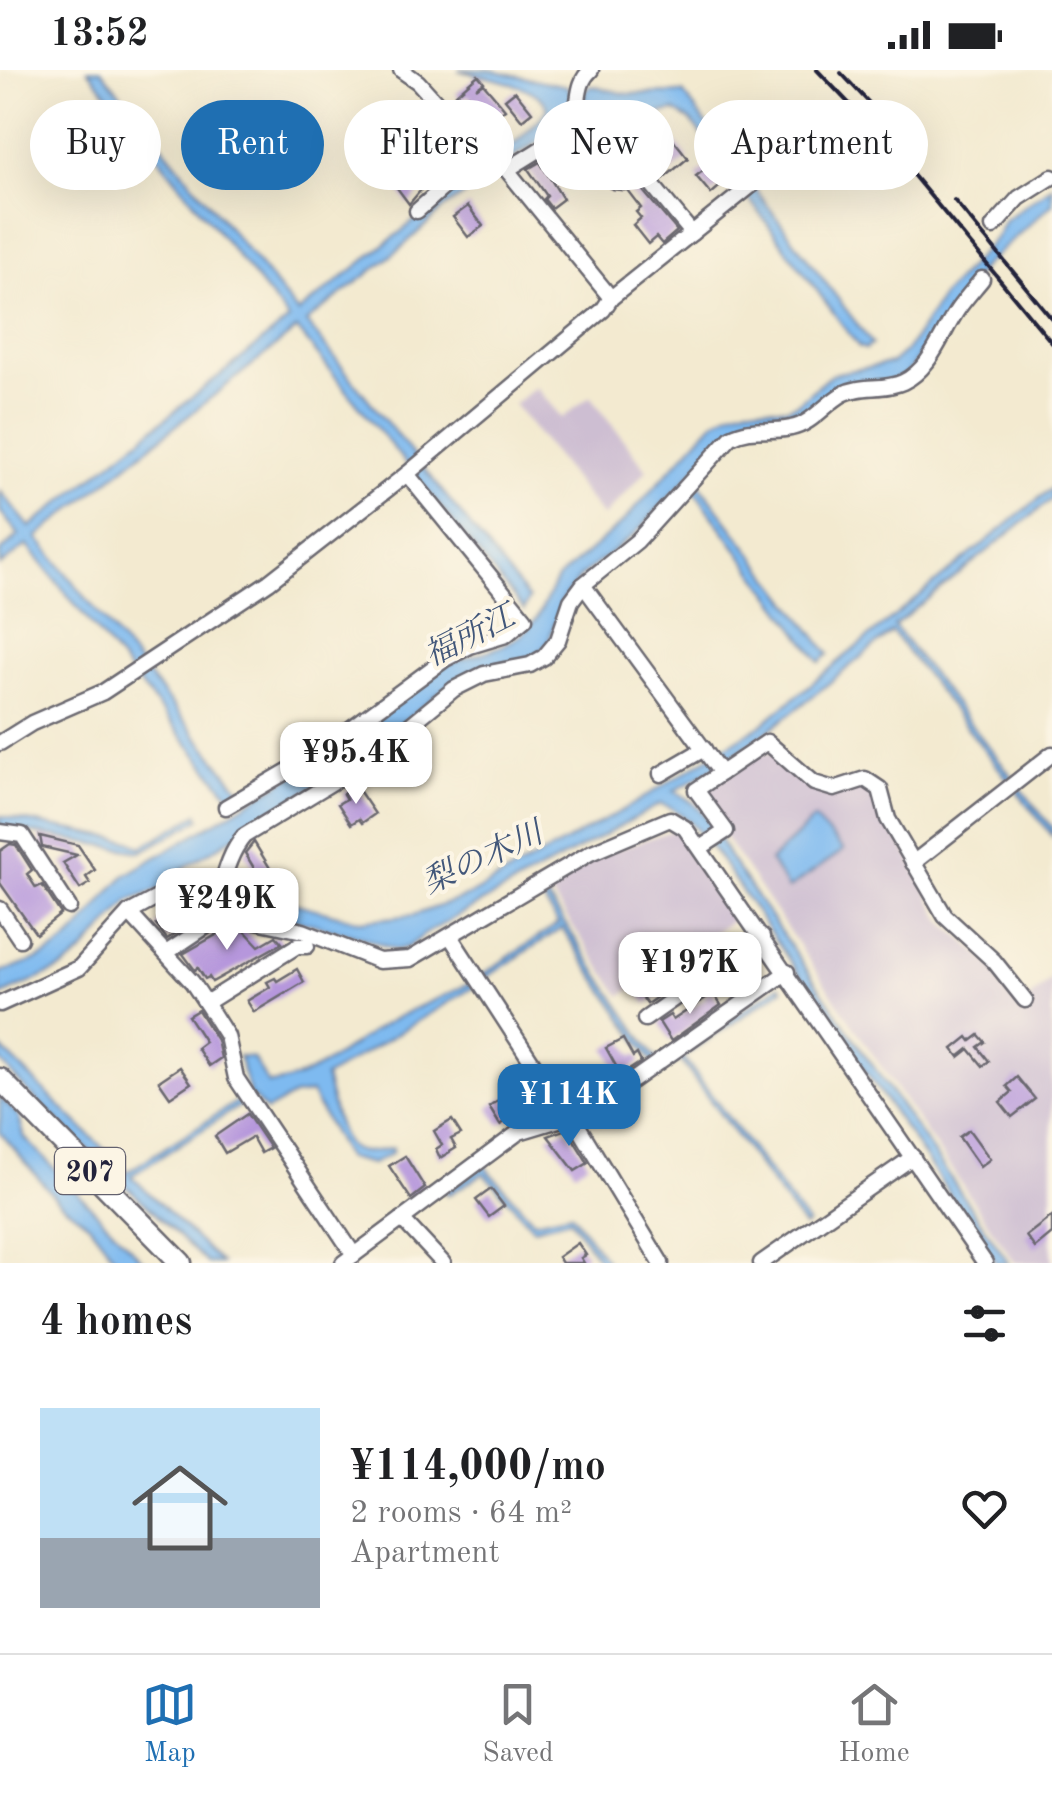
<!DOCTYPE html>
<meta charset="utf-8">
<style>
body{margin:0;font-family:"Old Standard TT","Noto Serif JP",serif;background:#f6f6f6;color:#202124;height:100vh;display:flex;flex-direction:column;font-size:38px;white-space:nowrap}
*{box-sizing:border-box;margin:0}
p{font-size:32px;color:#757577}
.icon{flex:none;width:55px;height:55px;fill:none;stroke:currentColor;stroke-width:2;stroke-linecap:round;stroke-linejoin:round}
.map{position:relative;height:1193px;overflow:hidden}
.side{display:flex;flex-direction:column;background:#fff;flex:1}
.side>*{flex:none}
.top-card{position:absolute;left:30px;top:30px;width:992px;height:90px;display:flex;gap:20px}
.price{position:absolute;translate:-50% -85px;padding:0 22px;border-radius:20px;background:#fff;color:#222;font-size:32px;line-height:65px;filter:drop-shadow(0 2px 5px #0008)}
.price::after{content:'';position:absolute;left:50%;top:60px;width:30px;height:22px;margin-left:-15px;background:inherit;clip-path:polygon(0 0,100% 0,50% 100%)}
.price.current{background:#1f6fb2;color:#fff}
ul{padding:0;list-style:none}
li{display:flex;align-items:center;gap:30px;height:250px;padding:0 40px}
li span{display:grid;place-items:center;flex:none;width:280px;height:200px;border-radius:0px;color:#555}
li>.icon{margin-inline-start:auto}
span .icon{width:120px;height:120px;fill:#fffc;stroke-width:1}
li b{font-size:42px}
h2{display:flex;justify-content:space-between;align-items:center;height:120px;padding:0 40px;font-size:42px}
.tag{padding:0 35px;border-radius:45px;background:#fff;box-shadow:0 10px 40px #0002;font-size:35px;line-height:90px}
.tag.current{background:#1f6fb2;color:#fff}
.status{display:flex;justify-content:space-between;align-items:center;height:70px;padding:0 50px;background:#fff;direction:ltr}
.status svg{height:28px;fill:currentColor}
.tabs{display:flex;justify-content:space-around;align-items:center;height:140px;border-top:2px solid #e0e0e0;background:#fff;font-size:28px;color:#757577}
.tabs a{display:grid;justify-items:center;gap:5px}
.tabs .current{color:#1f6fb2}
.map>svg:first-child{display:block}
.industrial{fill:#cdbed2}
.water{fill:#7ebaf0;stroke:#506e96;stroke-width:2.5}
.building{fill:#b697dc}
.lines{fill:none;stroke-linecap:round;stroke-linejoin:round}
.minor-casing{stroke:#6b686f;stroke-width:19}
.highway-casing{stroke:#6b686f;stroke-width:25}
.minor{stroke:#fff;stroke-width:14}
.highway{stroke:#fff;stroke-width:20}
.rail{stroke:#22223b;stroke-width:4}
.labels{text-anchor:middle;stroke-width:8;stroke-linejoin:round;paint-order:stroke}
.shield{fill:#fcf5e5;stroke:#63616e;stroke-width:2.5}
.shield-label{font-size:28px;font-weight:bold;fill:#22223b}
.water-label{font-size:32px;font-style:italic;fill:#42577a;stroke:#fcf5e5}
</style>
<div class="status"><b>13:52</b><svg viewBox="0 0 49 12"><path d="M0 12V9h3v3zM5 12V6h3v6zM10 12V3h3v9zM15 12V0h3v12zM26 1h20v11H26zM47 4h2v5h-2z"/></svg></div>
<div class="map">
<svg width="1052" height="1193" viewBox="0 0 1052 1193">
<rect width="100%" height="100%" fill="#fcf5e5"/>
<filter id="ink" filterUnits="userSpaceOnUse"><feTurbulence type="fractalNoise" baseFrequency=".01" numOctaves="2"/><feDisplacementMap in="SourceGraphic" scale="20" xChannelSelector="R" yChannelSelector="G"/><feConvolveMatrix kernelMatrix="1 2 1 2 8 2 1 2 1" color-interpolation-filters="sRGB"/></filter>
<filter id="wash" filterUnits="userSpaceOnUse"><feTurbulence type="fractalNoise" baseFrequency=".0048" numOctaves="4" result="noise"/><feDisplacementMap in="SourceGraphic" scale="40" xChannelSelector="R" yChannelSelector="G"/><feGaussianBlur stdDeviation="2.25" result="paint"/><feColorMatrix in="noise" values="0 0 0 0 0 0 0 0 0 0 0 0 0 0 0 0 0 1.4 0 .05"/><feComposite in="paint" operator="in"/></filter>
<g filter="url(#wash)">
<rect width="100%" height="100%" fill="#f3ead0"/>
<g class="industrial">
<path d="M 536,317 L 562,348 L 590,326 L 647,400 L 603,447 L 514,334 Z"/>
<path d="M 773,683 L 819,722 L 833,725 L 864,715 L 875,722 L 942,851 L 992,896 L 1022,935 L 1052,908 L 1052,1193 L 1015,1193 L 716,754 L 694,728 L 759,684 Z"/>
<path d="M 680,758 L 740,845 L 621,926 L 545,816 L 606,783 Z"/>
</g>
<g class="water">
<path d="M 88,0 L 101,0 L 298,243 L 480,99 C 493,94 539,52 548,39 C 541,14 482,7 458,0 L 490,0 L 567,16 L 571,23 L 585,22 L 591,16 L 626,24 L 683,23 L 872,274 L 866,279 L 859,277 L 691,51 L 674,41 L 645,46 L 637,40 L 584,36 L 585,28 L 560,57 L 514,87 L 503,90 L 486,110 L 443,139 L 401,178 L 306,252 L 529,529 L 524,540 L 297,259 L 37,467 L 241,721 L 231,727 L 27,475 L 0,496 L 0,482 L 19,465 L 0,441 L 0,421 L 30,457 L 289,250 Z"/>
<path d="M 1052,116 L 1052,134 L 981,198 L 906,305 L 888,312 L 851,315 L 794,353 L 744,355 L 729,363 L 634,465 L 581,506 L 563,529 L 548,573 L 534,587 L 478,599 L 451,613 L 352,693 L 182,799 L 184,804 L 360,851 L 414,845 L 468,826 L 632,735 L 761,655 L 1052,418 L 1052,429 L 894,556 L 1052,758 L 1052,766 L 892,562 C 822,618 754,678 674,721 C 700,733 715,757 727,784 L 1009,1193 L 997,1193 L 718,786 C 700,766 688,741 660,734 L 425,864 L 408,877 L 396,880 L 358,866 L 209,827 L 161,819 L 130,830 L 85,880 L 65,897 L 0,926 L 0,902 C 24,895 47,888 66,872 C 89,853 103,825 126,805 L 323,688 L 442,596 L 500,577 L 522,565 L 537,548 L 557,509 L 622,453 L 713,353 L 730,342 L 749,336 L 787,338 L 798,333 L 832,304 L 892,293 L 907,280 L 943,225 L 997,166 L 1005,150 Z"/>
<path d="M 700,415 L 829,584 L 820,592 L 693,419 Z"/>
<path d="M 198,744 L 200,749 L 141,782 L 0,757 L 0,746 L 130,771 L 141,777 Z"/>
<path d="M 814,749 L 844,780 L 788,819 L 770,791 Z"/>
<path d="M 545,824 L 653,985 L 664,994 L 780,915 L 783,919 L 683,987 L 808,1154 L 804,1157 L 680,990 L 663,1001 L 650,989 L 562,858 L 484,909 L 482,905 L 558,854 L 541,826 Z"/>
<path d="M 474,911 L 477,915 L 325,1007 C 329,1022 339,1070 351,1078 C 363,1086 380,1080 393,1078 L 392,1083 L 372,1094 L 346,1088 L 311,1023 L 293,1026 L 266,1041 L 253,1027 L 131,1106 L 221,1193 L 207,1193 L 29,1023 L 0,991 L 0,977 L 127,1102 L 250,1023 L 238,986 L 253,988 L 268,1014 C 312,1013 352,971 390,951 C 417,936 447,926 474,911 Z"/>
<path d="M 0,1027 L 18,1045 L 25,1068 L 145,1193 L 119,1193 L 89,1154 L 58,1131 L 0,1062 Z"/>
<path d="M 484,1095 L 534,1151 L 571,1143 L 608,1193 L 601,1193 L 570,1149 L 533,1158 L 484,1103 L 448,1125 L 445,1122 Z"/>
</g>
<g id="blocks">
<g class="building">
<path d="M 478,5 L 484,12 L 476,18 L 483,13 L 505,39 L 490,52 L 468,25 L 462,30 L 456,24 Z"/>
<path d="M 515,21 L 532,42 L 522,50 L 505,29 Z"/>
<path d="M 617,41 L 638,68 L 625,78 L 604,52 Z"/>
<path d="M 448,61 L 466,83 L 456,92 L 438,69 Z"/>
<path d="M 668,63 L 688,88 L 662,110 L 655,101 L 666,92 L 652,75 Z"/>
<path d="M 540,92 L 563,129 L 551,138 L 544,129 L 547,126 L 528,99 Z"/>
<path d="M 712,94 L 726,111 L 711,124 L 696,106 Z"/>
<path d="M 413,96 L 426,114 L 409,134 L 392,111 Z"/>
<path d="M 638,115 L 677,161 L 662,174 L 656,167 L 648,174 L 633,155 L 641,148 L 636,142 L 641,138 L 628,121 Z"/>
<path d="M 468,136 L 483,156 L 468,167 L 453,147 Z"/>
<path d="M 356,716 L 375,744 L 362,753 L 359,749 L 351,754 L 338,734 L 346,729 L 343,724 Z"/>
<path d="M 40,766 L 78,775 L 95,800 L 86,807 L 90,813 L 80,819 L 63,793 L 77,785 L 42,777 Z"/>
<path d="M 254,772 L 273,803 L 261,810 L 245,783 Z"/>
<path d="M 10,774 L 16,775 L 32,800 L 27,804 L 36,818 L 42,815 L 61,844 L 36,864 L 0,813 L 0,781 Z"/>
<path d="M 178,845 L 181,850 L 188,847 L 191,853 L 167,869 L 156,855 Z"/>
<path d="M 232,856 L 240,862 L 244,860 L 259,876 L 276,866 L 282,873 L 212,912 L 209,907 L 205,909 L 198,898 L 195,900 L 183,884 Z"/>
<path d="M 297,899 L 304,912 L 254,942 L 247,931 L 270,917 L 267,912 L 275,908 L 277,911 Z"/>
<path d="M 665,901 L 674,915 L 647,934 L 640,924 L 657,912 L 655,908 Z"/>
<path d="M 711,920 L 721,935 L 671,971 L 659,952 L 670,945 L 673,950 L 706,928 L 704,925 Z"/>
<path d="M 198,940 L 217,970 L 221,988 L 209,996 L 197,978 L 205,972 L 188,946 Z"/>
<path d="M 979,965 L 985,972 L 978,977 L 989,991 L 983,996 L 969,979 L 959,987 L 953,979 L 968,967 L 971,971 Z"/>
<path d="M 623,969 L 633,987 L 637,984 L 641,992 L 621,1005 L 606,978 Z"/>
<path d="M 180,997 L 191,1013 L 170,1027 L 159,1011 Z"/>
<path d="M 1017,1007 L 1035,1029 L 1012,1047 L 1000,1032 L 1012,1022 L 1007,1016 Z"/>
<path d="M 504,1027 L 516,1045 L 500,1055 L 489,1037 Z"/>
<path d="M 247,1044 L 270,1078 L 261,1083 L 252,1067 L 225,1083 L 215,1066 Z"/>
<path d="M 452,1050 L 461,1064 L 451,1069 L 456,1078 L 440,1088 L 436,1079 L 442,1075 L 434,1061 Z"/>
<path d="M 567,1059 L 588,1093 L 575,1101 L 548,1066 Z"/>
<path d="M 969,1060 L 990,1089 L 980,1097 L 959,1067 Z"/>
<path d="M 405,1086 L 425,1118 L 411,1129 L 389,1096 Z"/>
<path d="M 491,1119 L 504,1136 L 489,1147 L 476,1130 Z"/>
<path d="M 1052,1146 L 1052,1164 L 1035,1178 L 1026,1166 Z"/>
<path d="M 578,1173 L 586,1185 L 581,1188 L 584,1193 L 562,1193 L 558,1187 Z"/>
</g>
</g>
</g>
<g filter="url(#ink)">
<use href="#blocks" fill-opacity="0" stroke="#6b686f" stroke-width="2.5"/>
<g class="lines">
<g class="minor-casing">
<g id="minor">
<path d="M 401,0 L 418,12 L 482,83 L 507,100 L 611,228"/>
<path d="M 570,53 L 614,111 L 624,112 L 640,100 L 692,163"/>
<path d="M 507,100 C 527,86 558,72 572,51 C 582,35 574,15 591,0"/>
<path d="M 417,141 L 482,83"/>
<path d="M 993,157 L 1019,128 L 1052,107"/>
<path d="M 583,515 L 721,703"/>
<path d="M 0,673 L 32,653 L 103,622 L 269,512 L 407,404 L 603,240 L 611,228 L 753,114"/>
<path d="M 661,704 L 704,679"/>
<path d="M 226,737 L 315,685 L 445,589 L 470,576 L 506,565 L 525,549 L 407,404"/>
<path d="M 0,762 L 22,765 L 69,837"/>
<path d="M 700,778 L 726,761 L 696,720 L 767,672 L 814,713 L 834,719 L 865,709 L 880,719 L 888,749 L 945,846 L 994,891 L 1025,930"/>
<path d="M 913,793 L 1052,684"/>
<path d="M 0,839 L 20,869"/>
<path d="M 213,842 C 223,815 226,787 244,766 L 364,693 L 454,619 L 484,604 L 530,595 L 544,587 L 558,570 L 571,531 L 583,515 L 637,471 L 731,367 C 752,356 769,363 791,358 C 812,354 825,334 843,324 C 861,314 884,321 903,312 C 931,299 941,264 958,239 C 965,229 974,219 982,209"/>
<path d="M 129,843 L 192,912 L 206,933 L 227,966 L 236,1008 L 354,1185"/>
<path d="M 450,866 L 565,1043 L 564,1048"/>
<path d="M 166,883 L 205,857"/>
<path d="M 206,933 L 297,876 L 307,876"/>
<path d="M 0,934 L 79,898 L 129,843 L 155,829 L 303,861 L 379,891 L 410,889 L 590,783 L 670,749 L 685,758 L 985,1193"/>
<path d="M 645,949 L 762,867"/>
<path d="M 572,1046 L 661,1193"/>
<path d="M 402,1149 L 443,1193"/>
<path d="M 343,1193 L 519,1062 L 572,1046 L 633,1010 L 787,902"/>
<path d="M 761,1193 L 913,1087"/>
</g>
</g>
<g class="highway-casing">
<path id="highway" d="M 0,1009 L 181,1193"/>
</g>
<use href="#minor" class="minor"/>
<use href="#highway" class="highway"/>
<g class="rail">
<path d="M 817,0 L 885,71 L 1052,273"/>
<path d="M 841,3 L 889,54"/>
<path d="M 954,130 L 1052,249"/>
</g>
</g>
</g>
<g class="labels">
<rect class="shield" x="55" y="1078" width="70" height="46" rx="8"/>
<g class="shield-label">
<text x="90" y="1111">207</text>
</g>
<g class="water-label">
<text transform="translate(469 565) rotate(-27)" y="11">福所江</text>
<text transform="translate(482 787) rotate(-25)" y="11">梨の木川</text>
</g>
</g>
</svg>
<b class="price" style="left:356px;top:737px">¥95.4K</b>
<b class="price" style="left:227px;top:883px">¥249K</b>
<b class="price" style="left:690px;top:947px">¥197K</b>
<b class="price current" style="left:569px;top:1079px">¥114K</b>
<div class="top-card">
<a class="tag">Buy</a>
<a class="tag current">Rent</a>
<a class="tag">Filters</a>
<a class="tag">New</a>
<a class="tag">Apartment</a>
</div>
</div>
<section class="side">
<h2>4 homes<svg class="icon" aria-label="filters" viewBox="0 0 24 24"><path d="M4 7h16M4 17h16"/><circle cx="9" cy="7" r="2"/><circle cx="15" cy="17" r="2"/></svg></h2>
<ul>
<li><span style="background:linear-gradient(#bfe0f5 65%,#9aa5b1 0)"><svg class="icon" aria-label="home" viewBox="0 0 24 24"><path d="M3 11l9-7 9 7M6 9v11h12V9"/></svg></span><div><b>¥114,000/mo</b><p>2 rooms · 64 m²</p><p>Apartment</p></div><svg class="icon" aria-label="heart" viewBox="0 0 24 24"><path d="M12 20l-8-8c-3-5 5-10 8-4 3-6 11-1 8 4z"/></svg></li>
</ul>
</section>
<nav class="tabs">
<a class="current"><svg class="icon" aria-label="map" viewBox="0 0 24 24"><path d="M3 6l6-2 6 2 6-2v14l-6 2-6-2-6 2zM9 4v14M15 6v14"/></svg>Map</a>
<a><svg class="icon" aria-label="saved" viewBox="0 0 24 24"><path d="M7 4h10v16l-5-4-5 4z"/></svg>Saved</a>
<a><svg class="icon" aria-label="home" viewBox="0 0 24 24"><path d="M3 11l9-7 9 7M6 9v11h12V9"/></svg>Home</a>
</nav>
